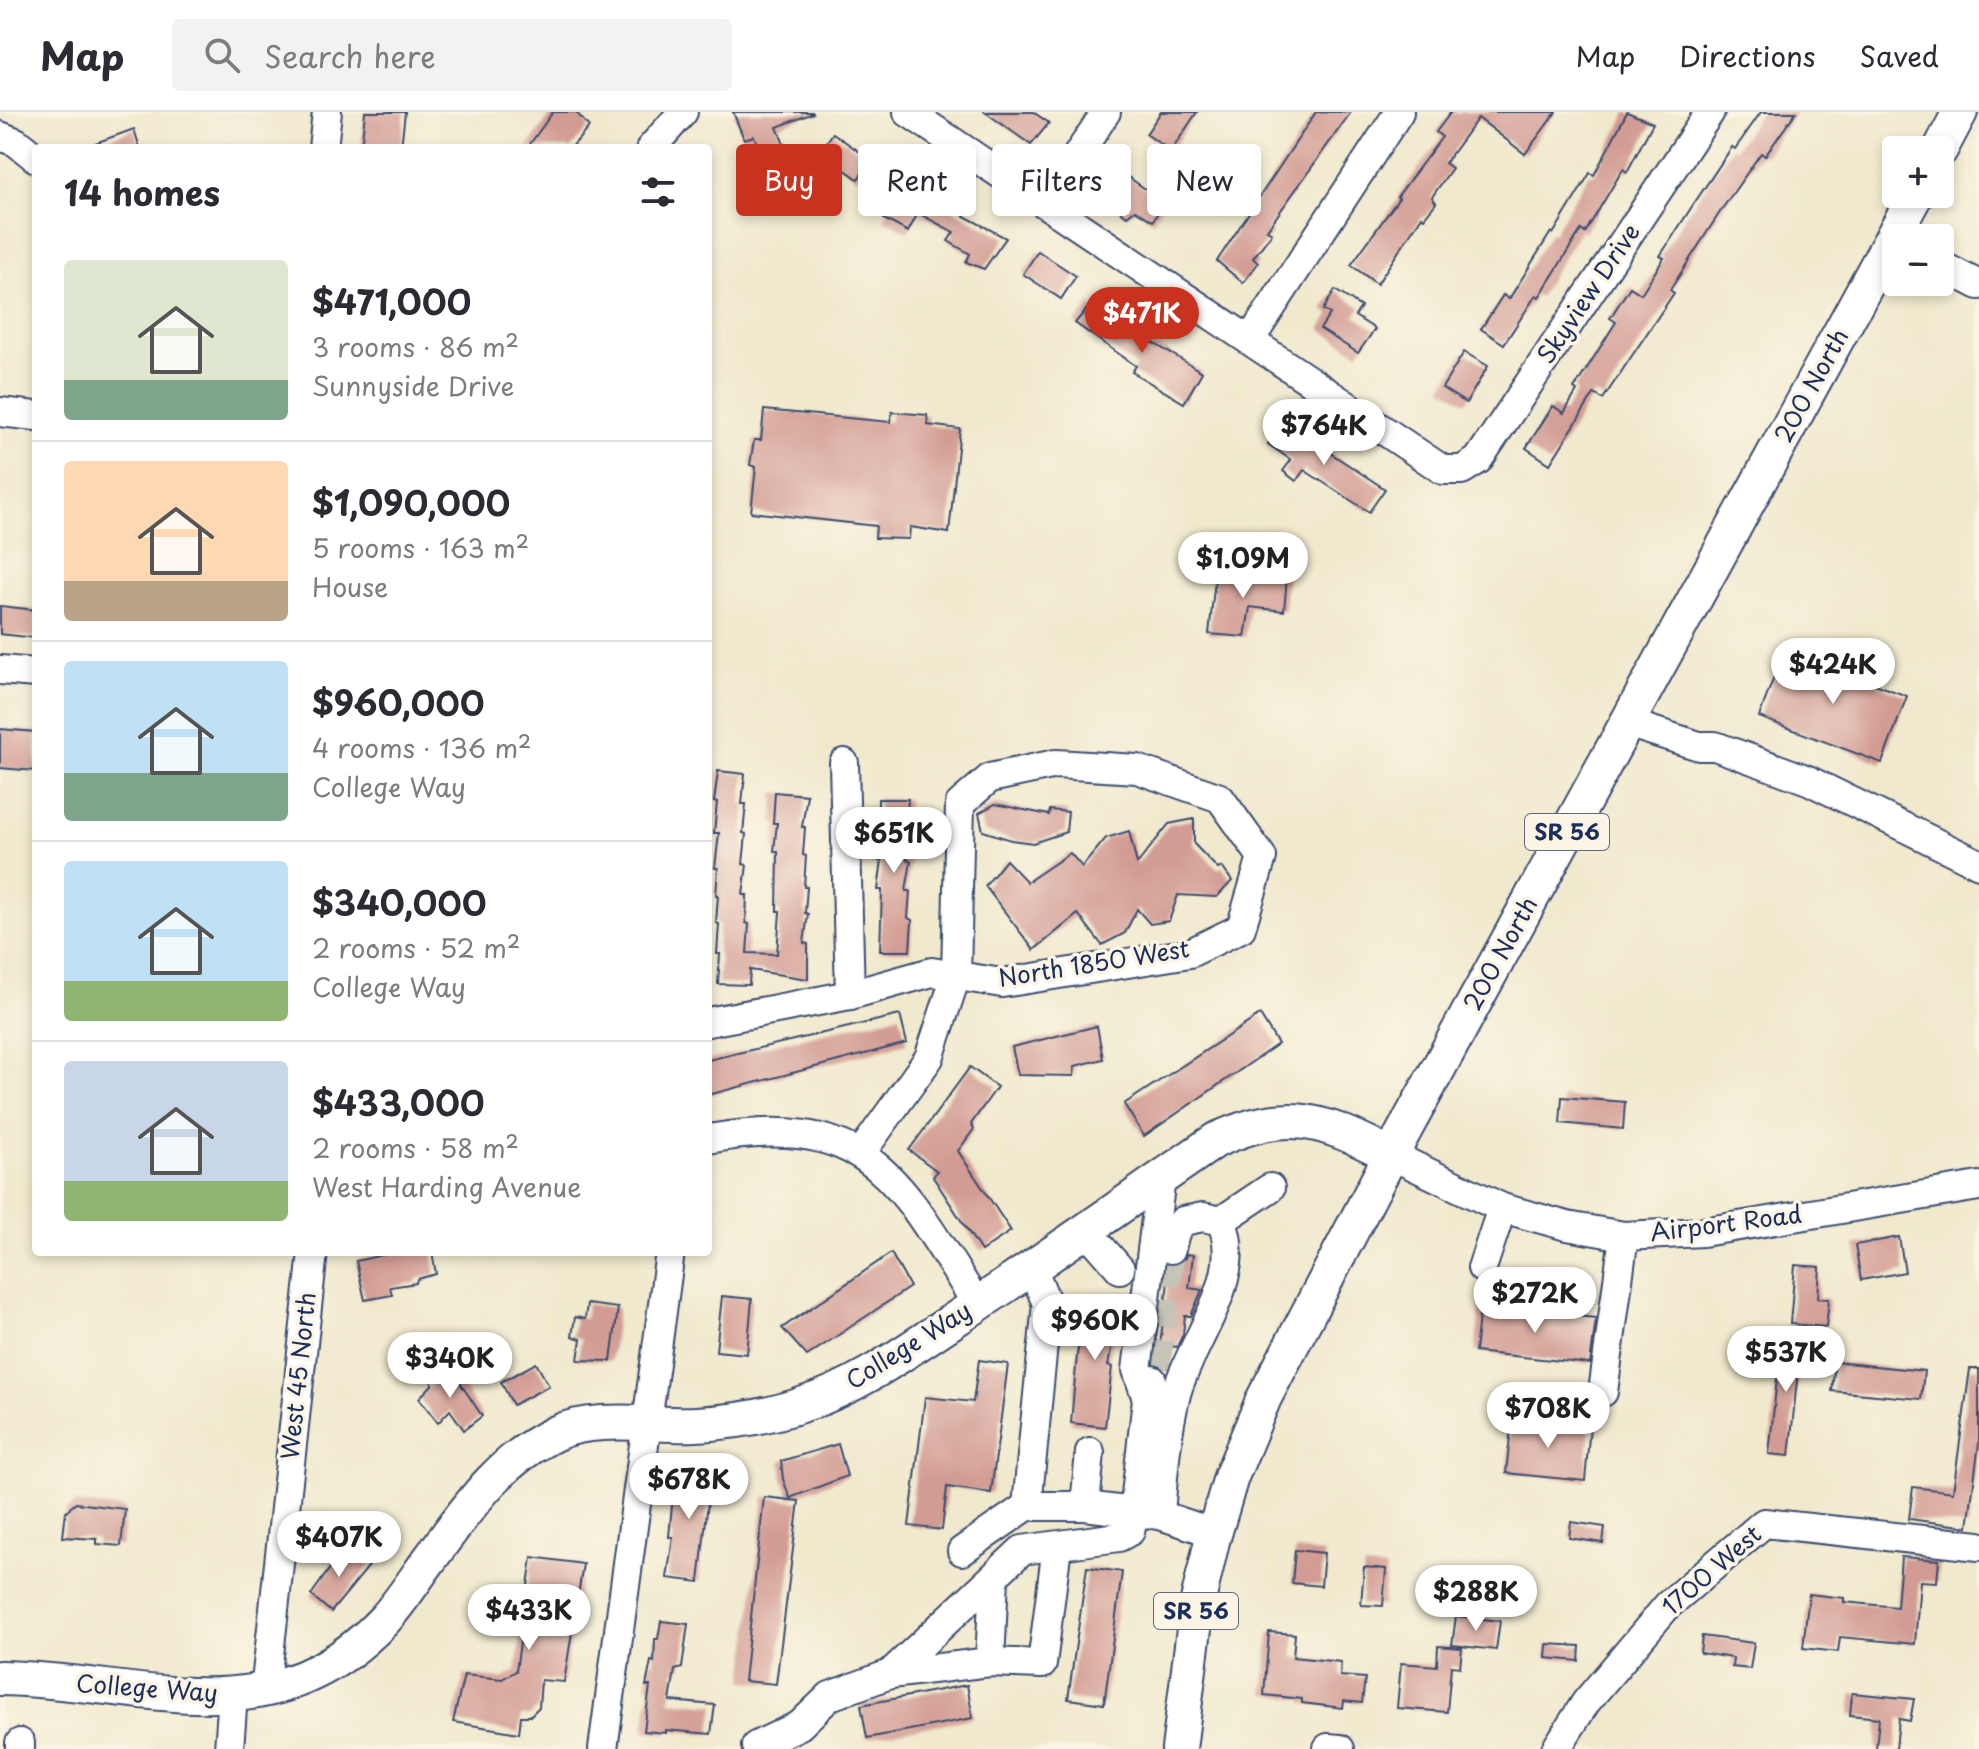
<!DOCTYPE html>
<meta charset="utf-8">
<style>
body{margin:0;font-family:"Playpen Sans",sans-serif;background:#f2f2f3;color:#2b2b33;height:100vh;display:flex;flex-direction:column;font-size:30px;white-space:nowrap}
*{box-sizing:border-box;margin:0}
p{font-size:26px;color:#7c7c81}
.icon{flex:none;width:44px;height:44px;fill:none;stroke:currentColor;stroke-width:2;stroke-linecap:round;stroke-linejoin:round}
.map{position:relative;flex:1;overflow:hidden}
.sheet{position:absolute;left:32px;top:32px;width:680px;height:1112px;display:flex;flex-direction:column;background:#fff;border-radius:8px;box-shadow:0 4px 12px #0003}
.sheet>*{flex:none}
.top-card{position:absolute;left:736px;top:32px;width:760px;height:72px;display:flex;gap:16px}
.controls{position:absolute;left:1882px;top:24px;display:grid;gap:16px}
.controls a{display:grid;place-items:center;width:72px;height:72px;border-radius:8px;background:#fff;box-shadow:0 4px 12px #0003;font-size:40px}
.price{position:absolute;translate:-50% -68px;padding:0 18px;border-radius:28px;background:#fff;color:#222;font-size:26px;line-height:52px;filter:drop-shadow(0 2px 4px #0008)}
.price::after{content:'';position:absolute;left:50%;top:48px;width:24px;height:18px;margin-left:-12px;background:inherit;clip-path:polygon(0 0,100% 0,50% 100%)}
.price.selected{background:#c8321e;color:#fff}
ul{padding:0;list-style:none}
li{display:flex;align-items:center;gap:24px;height:200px;padding:0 32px}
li+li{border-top:2px solid #e1e1e2}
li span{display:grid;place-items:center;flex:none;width:224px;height:160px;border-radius:8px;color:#555}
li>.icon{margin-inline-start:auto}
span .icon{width:96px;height:96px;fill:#fffc;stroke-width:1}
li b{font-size:34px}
h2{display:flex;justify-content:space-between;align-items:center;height:96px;padding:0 32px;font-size:34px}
.chip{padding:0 28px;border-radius:8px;background:#fff;box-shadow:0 4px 12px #0003;font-size:28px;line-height:72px}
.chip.selected{background:#c8321e;color:#fff}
header{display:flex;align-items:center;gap:48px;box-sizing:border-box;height:112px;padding:0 40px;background:#fff;border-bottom:2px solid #e1e1e2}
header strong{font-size:38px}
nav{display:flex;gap:44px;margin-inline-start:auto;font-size:28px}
.search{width:560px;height:72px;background:#f2f2f3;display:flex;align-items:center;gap:20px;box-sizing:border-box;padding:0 28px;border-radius:8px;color:#7c7c81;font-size:30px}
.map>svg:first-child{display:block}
.building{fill:#d29b93}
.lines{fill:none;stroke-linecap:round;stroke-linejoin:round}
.minor-tunnel{stroke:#c5c4b7;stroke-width:28;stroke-dasharray:28 14;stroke-linecap:butt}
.minor-casing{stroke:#3b4b6f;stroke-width:32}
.major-casing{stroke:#3b4b6f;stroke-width:38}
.minor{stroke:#fff;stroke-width:28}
.major{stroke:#fff;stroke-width:34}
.labels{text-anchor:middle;stroke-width:7;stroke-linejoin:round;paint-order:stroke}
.shield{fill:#fcf5e5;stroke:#5e6a86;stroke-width:2}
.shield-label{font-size:22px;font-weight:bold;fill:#1b2f5e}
.street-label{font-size:24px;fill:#1b2f5e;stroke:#fcf5e5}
</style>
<header>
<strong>Map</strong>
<div class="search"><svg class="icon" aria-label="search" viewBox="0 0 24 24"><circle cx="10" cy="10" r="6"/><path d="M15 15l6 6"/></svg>Search here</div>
<nav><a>Map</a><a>Directions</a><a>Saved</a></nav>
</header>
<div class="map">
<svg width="1979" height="1637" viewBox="0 0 1979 1637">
<rect width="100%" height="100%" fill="#fcf5e5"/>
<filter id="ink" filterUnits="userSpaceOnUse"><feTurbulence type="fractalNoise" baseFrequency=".0125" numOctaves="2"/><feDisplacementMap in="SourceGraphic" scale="16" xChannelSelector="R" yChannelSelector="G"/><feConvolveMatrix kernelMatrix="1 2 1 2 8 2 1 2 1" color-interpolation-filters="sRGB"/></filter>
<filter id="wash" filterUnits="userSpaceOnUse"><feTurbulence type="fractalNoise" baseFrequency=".006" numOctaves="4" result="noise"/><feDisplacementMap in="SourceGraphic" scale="32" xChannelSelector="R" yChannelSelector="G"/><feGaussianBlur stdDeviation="1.8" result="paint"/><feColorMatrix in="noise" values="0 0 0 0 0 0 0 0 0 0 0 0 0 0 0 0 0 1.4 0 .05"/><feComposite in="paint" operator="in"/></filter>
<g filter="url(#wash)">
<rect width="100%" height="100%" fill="#f0e9cd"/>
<g id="blocks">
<g class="building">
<path d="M 365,0 L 405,0 L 401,36 L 361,36 Z"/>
<path d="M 553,0 L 576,0 L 589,15 L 571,36 L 527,36 Z"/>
<path d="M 733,0 L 812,0 L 813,1 L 777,15 L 785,35 L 762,44 L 754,24 L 744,27 Z"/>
<path d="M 985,0 L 1033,0 L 1049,11 L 1031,33 Z"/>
<path d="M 1161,0 L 1197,0 L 1171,39 L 1146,22 Z"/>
<path d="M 1316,0 L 1351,0 L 1267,118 L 1272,121 L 1253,146 L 1258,151 L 1243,171 L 1217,149 Z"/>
<path d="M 1451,0 L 1556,0 L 1525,42 L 1478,6 L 1445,51 L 1452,56 L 1432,85 L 1436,91 L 1424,106 L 1422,104 L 1377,172 L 1351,153 L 1399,86 L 1397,85 L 1442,25 L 1436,20 Z"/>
<path d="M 1627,0 L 1653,11 L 1627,60 L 1623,57 L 1585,121 L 1581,118 L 1539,185 L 1536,183 L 1504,232 L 1481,217 L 1503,183 L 1509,187 L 1551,120 L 1553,122 L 1590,61 L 1594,63 Z"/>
<path d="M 1761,0 L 1796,0 L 1765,44 L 1761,41 L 1722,97 L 1670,178 L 1674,181 L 1603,287 L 1594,282 L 1550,352 L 1526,336 L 1553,294 L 1564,301 L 1577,279 L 1574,277 L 1616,210 L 1610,206 L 1630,175 L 1641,182 L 1664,146 L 1660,144 L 1691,96 L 1732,35 L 1735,37 Z"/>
<path d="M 134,17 L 140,36 L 87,36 L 87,34 Z"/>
<path d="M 833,21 L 871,48 L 858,67 L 820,40 Z"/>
<path d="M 905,47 L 905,52 L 948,76 L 940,91 L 1006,126 L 984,157 L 966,150 L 970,142 L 948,129 L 954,120 L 918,101 L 908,120 L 884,107 L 895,85 L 886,81 Z"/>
<path d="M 1111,53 L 1164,90 L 1153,109 L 1135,98 L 1127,104 L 1095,81 Z"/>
<path d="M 1038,139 L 1076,164 L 1061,187 L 1023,162 Z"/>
<path d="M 1335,178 L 1361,195 L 1355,204 L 1375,217 L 1358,241 L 1320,217 L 1330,202 L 1323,198 Z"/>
<path d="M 1090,193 L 1202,260 L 1184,291 L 1132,260 L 1136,254 L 1075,211 Z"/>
<path d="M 1464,240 L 1488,254 L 1466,291 L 1442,276 Z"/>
<path d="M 764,298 L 890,310 L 892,300 L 927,303 L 928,313 L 960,317 L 949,421 L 910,415 L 909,427 L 875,426 L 876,414 L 751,400 L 756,355 L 750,353 L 754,328 L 761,328 Z"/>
<path d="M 1283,310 L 1385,377 L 1369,400 L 1304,358 L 1296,369 L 1283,359 L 1291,348 L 1268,332 Z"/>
<path d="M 1216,458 L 1287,465 L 1284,499 L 1250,495 L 1245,525 L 1209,522 Z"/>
<path d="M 0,494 L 36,498 L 36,526 L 0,522 Z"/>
<path d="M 1784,538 L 1907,584 L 1882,651 L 1759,605 Z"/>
<path d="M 0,617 L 36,620 L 36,659 L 0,656 Z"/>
<path d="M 718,659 L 745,662 L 742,692 L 746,692 L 743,721 L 746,722 L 743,752 L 747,753 L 743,783 L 747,783 L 746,811 L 749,812 L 747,841 L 777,842 L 780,799 L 777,799 L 778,740 L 774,739 L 777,711 L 773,711 L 775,680 L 807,683 L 802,715 L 805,715 L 803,743 L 806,744 L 804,775 L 807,775 L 805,801 L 808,802 L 804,831 L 808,832 L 808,867 L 750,858 L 749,873 L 718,872 L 720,842 L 717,842 L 719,812 L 716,811 L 718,783 L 716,783 L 718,756 L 715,756 L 719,721 L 714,721 L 717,690 L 714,690 Z"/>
<path d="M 878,687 L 908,687 L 906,717 L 910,718 L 907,748 L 911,749 L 906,779 L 910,779 L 908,806 L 912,808 L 910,839 L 880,839 L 882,778 L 878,778 L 882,748 L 879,749 L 882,717 L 878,718 Z"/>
<path d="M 995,692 L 1049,703 L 1050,698 L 1068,700 L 1066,720 L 1033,731 L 1011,728 L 983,719 L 979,701 Z"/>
<path d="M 1194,707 L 1194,732 L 1218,757 L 1222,755 L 1232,769 L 1217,785 L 1178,783 L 1169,809 L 1150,812 L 1137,797 L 1125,821 L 1102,833 L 1078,802 L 1034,838 L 985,774 L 1006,748 L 1027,770 L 1070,741 L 1082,755 L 1106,726 L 1129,719 L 1137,752 L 1169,712 Z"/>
<path d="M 900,903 L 907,931 L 708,983 L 708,948 Z"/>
<path d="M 1260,903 L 1278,932 L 1144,1024 L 1124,992 Z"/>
<path d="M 1097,914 L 1103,947 L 1075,954 L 1074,964 L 1018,963 L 1012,935 Z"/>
<path d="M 970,955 L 997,975 L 971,1012 L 974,1017 L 958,1039 L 1011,1119 L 981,1139 L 933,1065 L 937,1059 L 909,1038 Z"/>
<path d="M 1562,985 L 1625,990 L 1623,1017 L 1560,1011 Z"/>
<path d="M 1899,1125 L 1905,1160 L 1861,1168 L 1855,1133 Z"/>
<path d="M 396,1140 L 432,1140 L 436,1162 L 417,1167 L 416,1171 L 390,1175 L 392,1183 L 365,1188 L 356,1149 Z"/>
<path d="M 891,1141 L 910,1175 L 807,1244 L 782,1216 Z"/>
<path d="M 1187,1142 L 1193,1143 L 1189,1176 L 1202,1178 L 1191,1204 L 1185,1204 L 1183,1222 L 1177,1235 L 1160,1233 L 1170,1154 L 1183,1149 Z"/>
<path d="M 1795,1153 L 1820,1155 L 1818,1186 L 1829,1187 L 1826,1215 L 1790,1212 Z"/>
<path d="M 1088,1182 L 1120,1187 L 1108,1254 L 1112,1255 L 1105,1315 L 1071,1311 L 1077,1243 Z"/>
<path d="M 722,1184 L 752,1187 L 747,1242 L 716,1239 Z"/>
<path d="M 587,1192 L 618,1196 L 611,1249 L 578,1248 L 581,1227 L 572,1224 L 575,1205 L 585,1207 Z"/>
<path d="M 1480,1195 L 1596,1206 L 1590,1252 L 1475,1240 Z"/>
<path d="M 1782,1219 L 1802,1221 L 1789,1344 L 1769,1342 Z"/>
<path d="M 979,1248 L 1008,1252 L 991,1381 L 947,1375 L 942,1418 L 909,1414 L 925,1285 L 973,1290 Z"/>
<path d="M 1835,1250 L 1924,1259 L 1921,1287 L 1832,1279 Z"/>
<path d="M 536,1251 L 549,1274 L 513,1293 L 501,1270 Z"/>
<path d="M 451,1257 L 482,1304 L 464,1318 L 450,1298 L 438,1311 L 419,1286 L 432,1273 L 432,1269 Z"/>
<path d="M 1970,1257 L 1979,1257 L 1979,1331 L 1968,1415 L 1909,1407 L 1913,1375 L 1953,1380 Z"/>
<path d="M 1512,1306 L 1590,1314 L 1585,1369 L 1506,1361 Z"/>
<path d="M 838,1332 L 847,1364 L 790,1386 L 783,1367 L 781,1349 Z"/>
<path d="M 676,1351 L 712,1355 L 699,1470 L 667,1466 L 673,1425 L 669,1425 Z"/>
<path d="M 764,1385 L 799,1389 L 776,1572 L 744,1569 Z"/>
<path d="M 76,1391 L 125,1397 L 121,1434 L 97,1432 L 97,1427 L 63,1425 L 66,1399 Z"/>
<path d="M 1571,1410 L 1605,1415 L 1603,1431 L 1569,1426 Z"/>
<path d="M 345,1435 L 369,1454 L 331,1500 L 311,1483 Z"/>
<path d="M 1295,1438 L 1324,1441 L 1321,1474 L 1292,1471 Z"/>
<path d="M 532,1445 L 583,1452 L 564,1570 L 541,1568 L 539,1595 L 530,1604 L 521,1604 L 519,1621 L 453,1610 L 464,1563 L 502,1567 L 516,1559 Z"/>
<path d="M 1901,1445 L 1939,1448 L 1937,1470 L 1920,1469 L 1915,1532 L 1840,1525 L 1838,1540 L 1803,1536 L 1809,1482 L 1844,1486 L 1844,1490 L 1897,1495 Z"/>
<path d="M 1087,1455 L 1122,1460 L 1104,1592 L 1068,1587 Z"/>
<path d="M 1364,1455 L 1386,1457 L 1383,1494 L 1361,1493 Z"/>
<path d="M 1456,1504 L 1500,1509 L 1496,1538 L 1452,1533 Z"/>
<path d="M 661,1509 L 688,1512 L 682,1556 L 675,1558 L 670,1589 L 715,1593 L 711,1622 L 666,1618 L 666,1621 L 644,1619 L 650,1574 L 646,1574 L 651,1549 L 654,1550 L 655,1527 L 658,1527 Z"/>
<path d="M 1269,1520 L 1295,1522 L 1293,1545 L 1341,1550 L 1340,1564 L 1365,1566 L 1362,1591 L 1344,1589 L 1343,1596 L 1302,1591 L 1302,1587 L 1264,1583 Z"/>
<path d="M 1702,1524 L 1754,1531 L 1750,1557 L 1732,1555 L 1733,1546 L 1700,1541 Z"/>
<path d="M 1547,1532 L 1580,1534 L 1579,1549 L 1546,1546 Z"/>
<path d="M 1438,1534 L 1462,1536 L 1460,1555 L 1451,1554 L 1447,1600 L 1397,1596 L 1401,1551 L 1437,1554 Z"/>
<path d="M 967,1573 L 973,1606 L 867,1626 L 861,1593 Z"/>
<path d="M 1852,1581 L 1914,1587 L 1910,1609 L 1899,1607 L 1896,1637 L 1876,1637 L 1879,1606 L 1850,1603 Z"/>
</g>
</g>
</g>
<g filter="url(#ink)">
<use href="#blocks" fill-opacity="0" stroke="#3b4b6f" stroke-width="2"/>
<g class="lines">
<path class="minor-tunnel" d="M 1156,1256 L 1171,1137"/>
<g class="minor-casing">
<g id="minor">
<path d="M 908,0 L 1443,358 L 1462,358 L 1478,348 L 1710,0"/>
<path d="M 0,24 L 16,30 L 36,46"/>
<path d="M 323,36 L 327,0"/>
<path d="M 651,36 L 683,0"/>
<path d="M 1046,91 L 1106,0"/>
<path d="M 1940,153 L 1979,173"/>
<path d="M 1250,228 L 1399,0"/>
<path d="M 0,300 L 36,304"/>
<path d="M 0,558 L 36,561"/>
<path d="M 1627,611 L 1699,634 L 1715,634 L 1808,668 L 1979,752"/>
<path d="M 844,651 L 850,883"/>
<path d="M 708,910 L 850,883 L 932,860 L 1002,871 L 1190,841 L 1241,816 L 1262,745 L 1220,686 L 1137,657 L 1056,652 L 990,666 L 960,692 L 956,864 L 929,946 L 861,1041"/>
<path d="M 708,1027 C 872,998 899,1070 977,1192"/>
<path d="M 1391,1043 L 1502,1096 L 1567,1114 L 1624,1124 L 1703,1120 L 1979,1074"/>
<path d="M 1085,1117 L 1120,1157"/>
<path d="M 1171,1137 L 1175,1120 L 1183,1109 L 1203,1105 L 1221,1109 L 1270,1076"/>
<path d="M 1032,1155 L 1047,1192 L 1027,1394 L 1085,1394 L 1090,1340"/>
<path d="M 1482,1156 L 1502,1096"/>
<path d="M 1603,1280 L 1624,1124"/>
<path d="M 1147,1287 L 1137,1258 L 1161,1066"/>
<path d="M 1085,1394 L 1134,1400 L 1147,1287 L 1152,1268"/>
<path d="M 1160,1403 C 1163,1362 1166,1322 1176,1282 C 1190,1230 1247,1164 1221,1109"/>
<path d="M 962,1439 L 1027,1394"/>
<path d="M 990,1550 L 994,1466"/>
<path d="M 890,1562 L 990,1550 L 1042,1552 L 1057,1434"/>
<path d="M 265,1580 L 313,1140"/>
<path d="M 756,1634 L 800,1613 L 830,1584 L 890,1562 L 1022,1438 L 1119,1425 L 1130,1419 L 1134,1400 L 1160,1403 L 1214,1421"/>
<path d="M 1328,1636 L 1340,1637"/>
<path d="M 20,1637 L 20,1631"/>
<path d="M 229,1637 L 233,1583"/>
<path d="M 603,1637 L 670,1140"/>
<path d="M 1556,1637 L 1586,1590 L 1668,1493 L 1764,1411 L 1979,1434"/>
</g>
</g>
<g class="major-casing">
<g id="major">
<path d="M 1940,38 L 1960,0"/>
<path d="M 0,1566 C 144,1568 271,1630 386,1506 C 400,1490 412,1472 424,1455 C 464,1402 495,1350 556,1321 C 594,1303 655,1314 696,1312 C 733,1310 771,1304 807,1291 C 861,1273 906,1239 954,1208 C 1042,1150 1129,1088 1216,1028 C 1291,995 1321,1008 1391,1043"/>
<path d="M 1179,1637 L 1197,1493 L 1212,1429 L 1231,1365 L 1264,1286 L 1391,1043 L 1916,82"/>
</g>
</g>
<use href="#minor" class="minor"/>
<use href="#major" class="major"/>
</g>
</g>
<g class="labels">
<g class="shield">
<rect x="1525" y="702" width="84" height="36" rx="6"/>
<rect x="1154" y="1481" width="84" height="36" rx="6"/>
</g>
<g class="shield-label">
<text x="1567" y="728">SR 56</text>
<text x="1196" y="1507">SR 56</text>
</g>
<g class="street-label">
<text transform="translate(1589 182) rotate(-56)" y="8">Skyview Drive</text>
<text transform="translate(1812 274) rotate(-61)" y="8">200 North</text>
<text transform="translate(1501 842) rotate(-61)" y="8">200 North</text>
<text transform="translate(1094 852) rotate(-9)" y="8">North 1850 West</text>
<text transform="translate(1726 1112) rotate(-7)" y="8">Airport Road</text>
<text transform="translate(909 1234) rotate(-32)" y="8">College Way</text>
<text transform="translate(299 1264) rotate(-84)" y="8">West 45 North</text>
<text transform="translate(1712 1459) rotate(-41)" y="8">1700 West</text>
<text transform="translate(147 1577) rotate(4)" y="8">College Way</text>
</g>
</g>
</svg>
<div class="controls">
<a>+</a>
<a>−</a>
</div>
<b class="price selected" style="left:1142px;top:243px">$471K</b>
<b class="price" style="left:1324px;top:355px">$764K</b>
<b class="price" style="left:1243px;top:488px">$1.09M</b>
<b class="price" style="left:1833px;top:594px">$424K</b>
<b class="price" style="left:894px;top:763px">$651K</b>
<b class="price" style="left:1535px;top:1223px">$272K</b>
<b class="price" style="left:1095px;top:1250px">$960K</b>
<b class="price" style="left:1786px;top:1282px">$537K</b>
<b class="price" style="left:450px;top:1288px">$340K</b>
<b class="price" style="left:1548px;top:1338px">$708K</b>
<b class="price" style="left:689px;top:1409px">$678K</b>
<b class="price" style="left:339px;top:1467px">$407K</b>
<b class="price" style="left:1476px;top:1521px">$288K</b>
<b class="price" style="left:529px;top:1540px">$433K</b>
<div class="top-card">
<a class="chip selected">Buy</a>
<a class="chip">Rent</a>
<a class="chip">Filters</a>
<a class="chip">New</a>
</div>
<section class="sheet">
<h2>14 homes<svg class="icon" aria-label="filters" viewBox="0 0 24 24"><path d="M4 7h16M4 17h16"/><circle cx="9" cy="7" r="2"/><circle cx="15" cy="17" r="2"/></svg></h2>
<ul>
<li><span style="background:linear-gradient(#dfe7d0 75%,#7fa58c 0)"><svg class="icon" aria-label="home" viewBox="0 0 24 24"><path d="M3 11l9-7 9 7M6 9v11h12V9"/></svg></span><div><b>$471,000</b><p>3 rooms · 86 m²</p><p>Sunnyside Drive</p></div></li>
<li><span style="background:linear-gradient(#ffd9b3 75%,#b9a48a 0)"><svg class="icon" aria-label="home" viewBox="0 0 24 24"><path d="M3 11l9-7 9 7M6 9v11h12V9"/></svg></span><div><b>$1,090,000</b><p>5 rooms · 163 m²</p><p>House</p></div></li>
<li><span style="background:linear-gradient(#bfe0f5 70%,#7fa58c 0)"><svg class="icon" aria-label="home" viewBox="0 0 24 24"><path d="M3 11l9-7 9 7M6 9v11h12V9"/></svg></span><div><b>$960,000</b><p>4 rooms · 136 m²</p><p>College Way</p></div></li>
<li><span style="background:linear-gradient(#bfe0f5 75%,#8fb573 0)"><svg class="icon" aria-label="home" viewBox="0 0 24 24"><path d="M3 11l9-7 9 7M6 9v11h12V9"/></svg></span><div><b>$340,000</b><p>2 rooms · 52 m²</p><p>College Way</p></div></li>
<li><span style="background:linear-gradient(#c9d6e8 75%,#8fb573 0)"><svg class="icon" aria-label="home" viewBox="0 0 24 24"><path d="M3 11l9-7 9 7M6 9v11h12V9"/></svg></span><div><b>$433,000</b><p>2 rooms · 58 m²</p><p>West Harding Avenue</p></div></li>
</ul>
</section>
</div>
